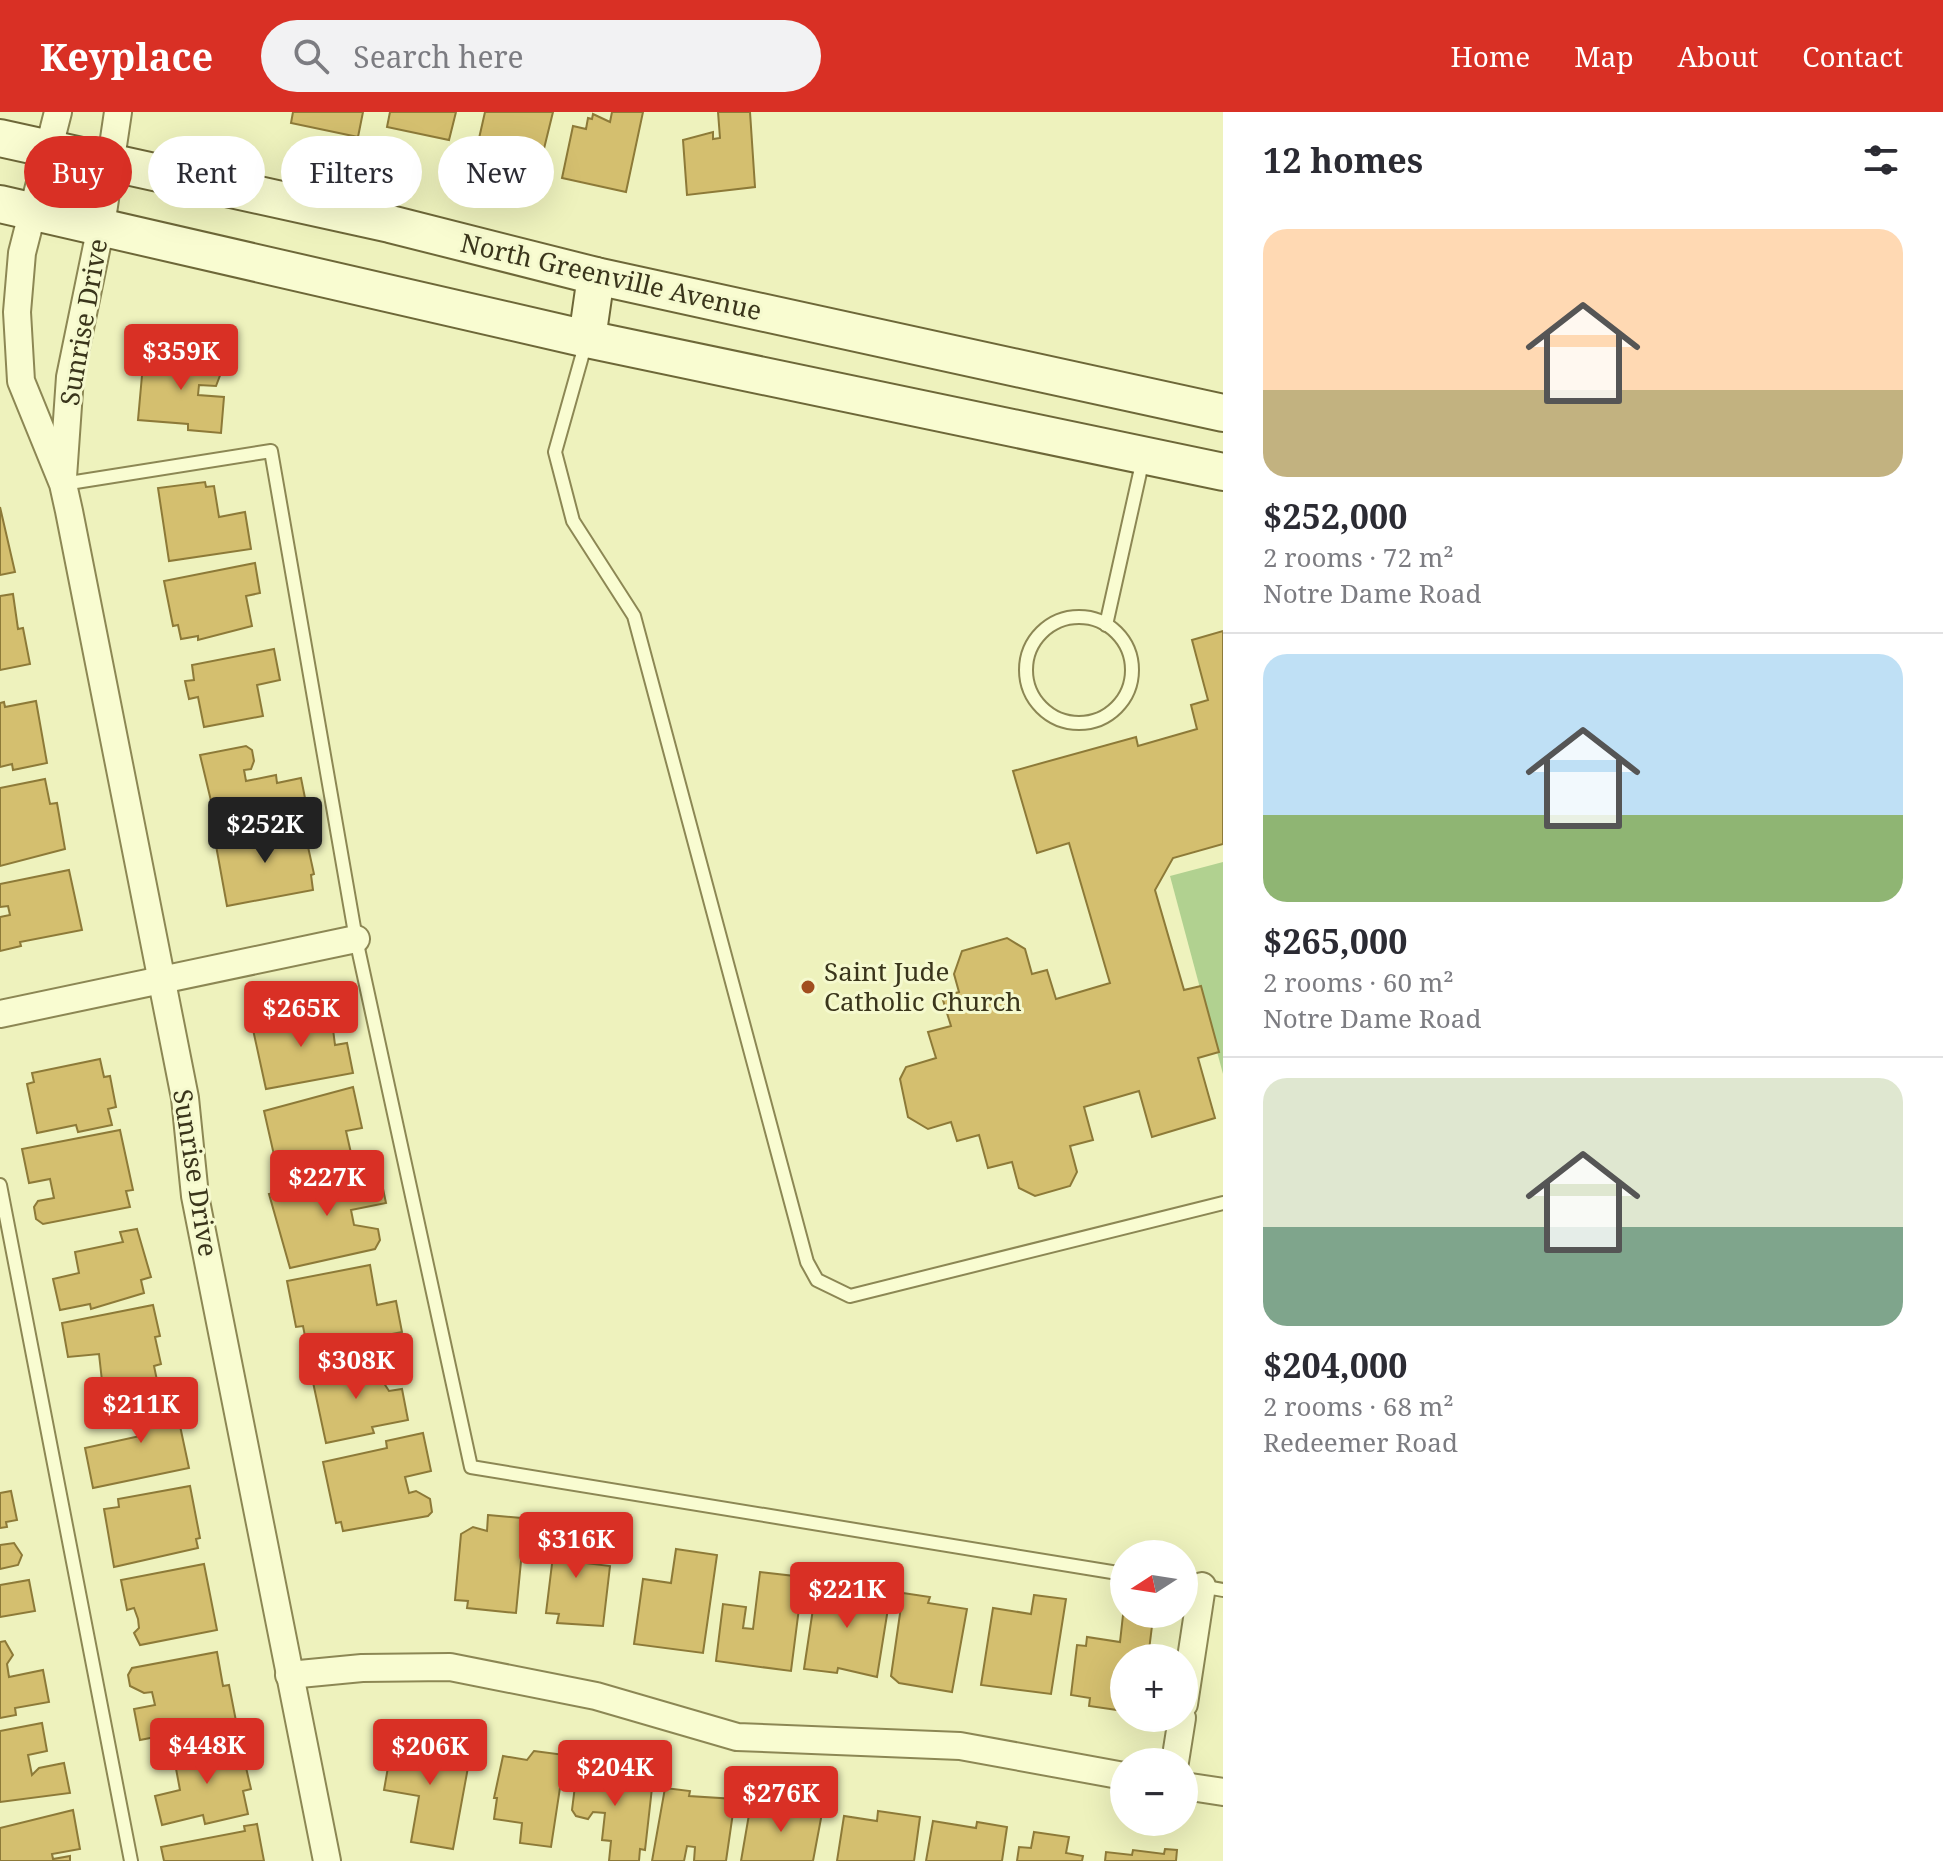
<!DOCTYPE html>
<meta charset="utf-8">
<style>
body{margin:0;font-family:"Noto Serif",serif;background:#f2f2f3;color:#2b2b33;height:100vh;display:flex;flex-direction:column;font-size:30px;white-space:nowrap}
*{box-sizing:border-box;margin:0}
p{font-size:26px;color:#7c7c81}
.icon{flex:none;width:44px;height:44px;fill:none;stroke:currentColor;stroke-width:2;stroke-linecap:round;stroke-linejoin:round}
.map{position:relative;flex:1;overflow:hidden}
.panel{display:flex;flex-direction:column;background:#fff;width:720px}
.panel>*{flex:none}
.guide{position:absolute;left:24px;top:24px;width:760px;height:72px;display:flex;gap:16px}
.needle{width:52px;rotate:258deg}
.buttons{position:absolute;left:1110px;top:1428px;display:grid;gap:16px}
.buttons a{display:grid;place-items:center;width:88px;height:88px;border-radius:50%;background:#fff;box-shadow:0 8px 32px #0002;font-size:40px}
.price{position:absolute;translate:-50% -68px;padding:0 18px;border-radius:8px;background:#d93025;color:#fff;font-size:26px;line-height:52px;filter:drop-shadow(0 2px 4px #0008)}
.price::after{content:'';position:absolute;left:50%;top:48px;width:24px;height:18px;margin-left:-12px;background:inherit;clip-path:polygon(0 0,100% 0,50% 100%)}
.price.on{background:#222;color:#fff}
ul{padding:0;list-style:none}
li{display:grid;align-content:center;gap:16px;height:424px;padding:0 40px}
li+li{border-top:2px solid #e1e1e2}
li span{display:grid;place-items:center;height:248px;border-radius:24px;color:#555}
li>.icon{margin-inline-start:auto}
span .icon{width:144px;height:144px;fill:#fffc;stroke-width:1}
li b{font-size:34px}
h2{display:flex;justify-content:space-between;align-items:center;height:96px;padding:0 40px;font-size:34px}
.tag{padding:0 28px;border-radius:36px;background:#fff;box-shadow:0 8px 32px #0002;font-size:28px;line-height:72px}
.tag.on{background:#d93025;color:#fff}
header{display:flex;align-items:center;gap:48px;box-sizing:border-box;height:112px;padding:0 40px;background:#d93025;color:#fff}
header strong{font-size:38px}
nav{display:flex;gap:44px;margin-inline-start:auto;font-size:28px}
.search{width:560px;height:72px;background:#f2f2f3;display:flex;align-items:center;gap:20px;box-sizing:border-box;padding:0 28px;border-radius:44px;color:#7c7c81;font-size:30px}
main{display:flex;flex:1;min-height:0}
.map>svg:first-child{display:block}
.green{fill:#b1d190}
.building{fill:#d4bf6f;stroke:#8d7a38;stroke-width:2}
.lines{fill:none;stroke-linecap:round;stroke-linejoin:round}
.lane-casing{stroke:#8c8754;stroke-width:16}
.street-casing{stroke:#8c8754;stroke-width:30}
.secondary-casing{stroke:#6d6738;stroke-width:40}
.lane{stroke:#f9fcd1;stroke-width:12}
.street{stroke:#f9fcd1;stroke-width:26}
.secondary{stroke:#f9fcd1;stroke-width:36}
.poi-dot{fill:#a14e1f;stroke:#f5f9ce;stroke-width:3}
.labels{text-anchor:middle;stroke-width:6;stroke-linejoin:round;paint-order:stroke}
.street-label{font-size:26px;fill:#3a351b;stroke:#f5f9ce}
.poi-label{font-size:26px;fill:#3a351b;stroke:#f5f9ce;text-anchor:start}
</style>
<header>
<strong>Keyplace</strong>
<div class="search"><svg class="icon" aria-label="search" viewBox="0 0 24 24"><circle cx="10" cy="10" r="6"/><path d="M15 15l6 6"/></svg>Search here</div>
<nav><a>Home</a><a>Map</a><a>About</a><a>Contact</a></nav>
</header>
<main>
<div class="map">
<svg width="1223" height="1749" viewBox="0 0 1223 1749">
<rect width="100%" height="100%" fill="#eef2bd"/>
<path class="green" d="M 1223,750 L 1223,962 L 1170,764 Z"/>
<g class="building">
<path d="M 293,0 L 363,0 L 358,25 L 291,11 Z"/>
<path d="M 390,0 L 456,0 L 449,28 L 387,15 Z"/>
<path d="M 485,0 L 553,0 L 539,57 L 475,44 Z"/>
<path d="M 612,0 L 643,0 L 626,80 L 562,66 L 573,14 L 586,17 L 588,6 L 592,7 L 593,2 L 610,10 Z"/>
<path d="M 718,0 L 750,0 L 755,75 L 687,83 L 683,28 L 713,20 L 713,27 L 720,26 Z"/>
<path d="M 144,241 L 219,247 L 224,253 L 216,274 L 199,273 L 198,283 L 224,285 L 221,321 L 188,318 L 188,312 L 138,308 Z"/>
<path d="M 205,370 L 206,375 L 214,374 L 219,405 L 245,400 L 251,437 L 169,449 L 158,376 Z"/>
<path d="M 0,395 L 15,460 L 0,463 Z"/>
<path d="M 255,451 L 260,481 L 246,484 L 252,514 L 198,528 L 198,524 L 181,527 L 178,513 L 173,514 L 164,469 Z"/>
<path d="M 13,482 L 18,517 L 23,516 L 30,552 L 0,558 L 0,484 Z"/>
<path d="M 1223,519 L 1223,732 L 1173,746 L 1155,778 L 1184,878 L 1201,874 L 1219,940 L 1198,946 L 1215,1006 L 1152,1025 L 1139,979 L 1084,995 L 1093,1028 L 1070,1034 L 1077,1060 L 1070,1074 L 1035,1084 L 1019,1076 L 1012,1050 L 988,1056 L 979,1023 L 957,1029 L 951,1010 L 928,1017 L 908,1005 L 900,967 L 906,955 L 936,946 L 928,920 L 951,914 L 942,885 L 959,880 L 954,862 L 962,839 L 1007,826 L 1025,837 L 1032,862 L 1047,858 L 1056,887 L 1110,871 L 1069,731 L 1037,741 L 1013,659 L 1136,625 L 1138,634 L 1197,617 L 1191,593 L 1208,588 L 1192,528 Z"/>
<path d="M 274,537 L 280,568 L 257,573 L 263,604 L 204,615 L 198,585 L 189,587 L 185,569 L 194,568 L 192,553 Z"/>
<path d="M 36,589 L 47,651 L 13,658 L 12,652 L 0,655 L 0,591 L 4,590 L 5,595 Z"/>
<path d="M 246,634 L 252,638 L 254,649 L 251,657 L 244,658 L 246,669 L 276,663 L 277,671 L 301,666 L 307,696 L 218,718 L 200,643 Z"/>
<path d="M 45,667 L 50,692 L 57,691 L 65,737 L 0,754 L 0,676 Z"/>
<path d="M 303,712 L 314,762 L 311,763 L 313,778 L 227,794 L 215,728 Z"/>
<path d="M 69,758 L 82,818 L 20,830 L 21,834 L 0,839 L 0,805 L 10,803 L 8,794 L 0,795 L 0,772 Z"/>
<path d="M 335,895 L 339,916 L 333,917 L 335,933 L 347,931 L 353,961 L 266,977 L 252,913 Z"/>
<path d="M 100,947 L 104,965 L 110,964 L 116,995 L 108,997 L 112,1013 L 78,1020 L 76,1013 L 37,1021 L 27,972 L 34,970 L 32,961 Z"/>
<path d="M 353,975 L 362,1016 L 346,1019 L 351,1041 L 300,1055 L 299,1051 L 283,1054 L 280,1041 L 274,1043 L 264,999 Z"/>
<path d="M 120,1018 L 133,1078 L 126,1079 L 130,1095 L 43,1112 L 36,1107 L 34,1095 L 38,1089 L 54,1086 L 50,1067 L 29,1071 L 22,1037 Z"/>
<path d="M 379,1058 L 386,1091 L 351,1098 L 354,1113 L 378,1117 L 380,1128 L 375,1137 L 290,1156 L 269,1082 Z"/>
<path d="M 137,1117 L 151,1165 L 141,1168 L 144,1181 L 91,1197 L 90,1192 L 60,1198 L 53,1167 L 79,1161 L 75,1140 L 123,1130 L 120,1120 Z"/>
<path d="M 370,1153 L 377,1193 L 396,1189 L 402,1220 L 308,1239 L 303,1214 L 296,1215 L 287,1169 Z"/>
<path d="M 153,1193 L 160,1224 L 155,1225 L 161,1252 L 154,1254 L 158,1273 L 109,1283 L 103,1278 L 99,1242 L 68,1245 L 62,1211 Z"/>
<path d="M 376,1248 L 380,1265 L 389,1279 L 402,1277 L 408,1308 L 372,1315 L 374,1321 L 326,1331 L 311,1261 Z"/>
<path d="M 173,1281 L 189,1356 L 93,1376 L 85,1336 L 140,1324 L 138,1312 L 128,1314 L 123,1310 L 120,1297 L 124,1291 Z"/>
<path d="M 423,1321 L 431,1359 L 405,1365 L 409,1381 L 416,1379 L 430,1387 L 432,1400 L 428,1404 L 343,1419 L 341,1410 L 336,1411 L 323,1350 L 387,1336 L 386,1329 Z"/>
<path d="M 190,1374 L 200,1426 L 196,1427 L 198,1436 L 114,1455 L 104,1397 L 119,1395 L 118,1387 Z"/>
<path d="M 11,1379 L 17,1408 L 6,1410 L 7,1415 L 0,1416 L 0,1381 Z"/>
<path d="M 488,1403 L 532,1407 L 529,1440 L 522,1439 L 516,1501 L 467,1496 L 468,1489 L 455,1488 L 461,1422 L 473,1415 L 487,1419 Z"/>
<path d="M 557,1411 L 590,1415 L 585,1451 L 610,1454 L 603,1514 L 557,1511 L 559,1502 L 546,1501 Z"/>
<path d="M 14,1431 L 22,1443 L 18,1453 L 0,1457 L 0,1433 Z"/>
<path d="M 676,1437 L 717,1443 L 703,1541 L 634,1532 L 643,1467 L 671,1471 Z"/>
<path d="M 204,1452 L 217,1518 L 140,1533 L 134,1521 L 139,1516 L 138,1507 L 134,1496 L 127,1498 L 121,1468 Z"/>
<path d="M 760,1460 L 803,1465 L 791,1559 L 716,1549 L 723,1492 L 746,1495 L 743,1516 L 753,1517 Z"/>
<path d="M 29,1468 L 35,1499 L 0,1505 L 0,1473 Z"/>
<path d="M 817,1470 L 890,1484 L 877,1565 L 838,1556 L 837,1561 L 804,1557 Z"/>
<path d="M 903,1481 L 930,1485 L 928,1491 L 967,1497 L 952,1580 L 899,1571 L 891,1564 Z"/>
<path d="M 1034,1483 L 1066,1487 L 1051,1582 L 981,1573 L 993,1496 L 1031,1502 Z"/>
<path d="M 1123,1503 L 1153,1506 L 1148,1546 L 1124,1546 L 1124,1599 L 1089,1594 L 1090,1586 L 1071,1583 L 1077,1533 L 1086,1534 L 1087,1525 L 1120,1530 Z"/>
<path d="M 5,1529 L 13,1543 L 7,1552 L 9,1565 L 43,1558 L 49,1590 L 15,1596 L 16,1603 L 0,1606 L 0,1530 Z"/>
<path d="M 217,1540 L 223,1574 L 229,1573 L 236,1609 L 140,1628 L 134,1597 L 155,1593 L 152,1580 L 144,1581 L 130,1574 L 128,1563 L 132,1556 Z"/>
<path d="M 42,1611 L 47,1639 L 28,1643 L 32,1663 L 39,1656 L 64,1651 L 70,1681 L 0,1690 L 0,1619 Z"/>
<path d="M 394,1621 L 412,1625 L 412,1629 L 471,1639 L 453,1737 L 411,1730 L 419,1684 L 384,1678 Z"/>
<path d="M 228,1628 L 233,1649 L 244,1647 L 251,1677 L 243,1679 L 248,1702 L 205,1712 L 203,1703 L 162,1713 L 155,1684 L 180,1678 L 174,1646 L 182,1645 L 181,1638 Z"/>
<path d="M 534,1639 L 565,1643 L 551,1735 L 520,1731 L 522,1711 L 494,1707 L 497,1686 L 494,1686 L 503,1644 L 527,1648 Z"/>
<path d="M 578,1650 L 599,1653 L 598,1660 L 653,1667 L 645,1738 L 640,1737 L 639,1749 L 609,1749 L 611,1729 L 602,1728 L 605,1701 L 593,1700 L 588,1707 L 576,1704 L 572,1698 Z"/>
<path d="M 665,1676 L 690,1679 L 689,1684 L 735,1687 L 726,1749 L 694,1749 L 695,1735 L 687,1734 L 684,1749 L 652,1749 Z"/>
<path d="M 751,1691 L 822,1701 L 813,1749 L 741,1749 Z"/>
<path d="M 73,1698 L 80,1737 L 52,1742 L 53,1747 L 70,1744 L 70,1749 L 0,1749 L 0,1716 Z"/>
<path d="M 878,1699 L 920,1705 L 914,1749 L 837,1749 L 844,1704 L 877,1709 Z"/>
<path d="M 933,1709 L 976,1716 L 977,1710 L 1007,1715 L 1002,1749 L 926,1749 Z"/>
<path d="M 257,1712 L 264,1749 L 164,1749 L 161,1735 L 245,1719 L 244,1714 Z"/>
<path d="M 1034,1720 L 1069,1725 L 1066,1741 L 1083,1744 L 1082,1749 L 1017,1749 L 1019,1735 L 1031,1736 Z"/>
<path d="M 1165,1737 L 1177,1738 L 1176,1749 L 1105,1749 L 1106,1740 L 1132,1743 L 1133,1738 L 1164,1742 Z"/>
</g>
<g class="lines">
<g class="lane-casing">
<g id="lane">
<path d="M 586,230 L 555,340 L 573,409 L 634,504 L 807,1150 L 817,1168 L 850,1184 L 1223,1091"/>
<path d="M 63,372 L 271,339 L 356,827 L 471,1355 L 1124,1462"/>
<circle cx="1079" cy="558" r="53"/>
<path d="M 1106,513 L 1143,347"/>
<path d="M 0,1073 L 131,1749"/>
<path d="M 1184,1471 L 1223,1478"/>
</g>
</g>
<g class="street-casing">
<g id="street">
<path d="M 58,0 L 22,141 L 17,200 L 21,269 L 63,372 L 69,399 L 185,986 L 195,1084 L 327,1749"/>
<path d="M 63,365 L 70,265 L 101,114 L 118,0"/>
<path d="M 0,902 L 356,827"/>
<path d="M 289,1563 L 362,1556 L 450,1555 L 596,1584 L 737,1625 L 960,1634 L 1124,1664"/>
<path d="M 1184,1592 L 1202,1474"/>
<path d="M 1175,1650 L 1182,1606"/>
<path d="M 1184,1674 L 1223,1680"/>
</g>
</g>
<g class="secondary-casing">
<g id="secondary">
<path d="M 0,26 L 390,112 L 596,164 L 1223,301"/>
<path d="M 0,92 L 587,227 L 1223,360"/>
<path d="M 587,227 L 596,164"/>
</g>
</g>
<use href="#lane" class="lane"/>
<use href="#street" class="street"/>
<use href="#secondary" class="secondary"/>
</g>
<circle class="poi-dot" cx="808" cy="875" r="8"/>
<g class="labels">
<g class="street-label">
<text transform="translate(611 165) rotate(13)" y="9">North Greenville Avenue</text>
<text transform="translate(84 210) rotate(-80)" y="9">Sunrise Drive</text>
<text transform="translate(195 1061) rotate(81)" y="9">Sunrise Drive</text>
</g>
<g class="poi-label">
<text x="824" y="869">Saint Jude<tspan x="824" dy="30">Catholic Church</tspan></text>
</g>
</g>
</svg>
<div class="buttons">
<a><svg class="needle" viewBox="-14 -14 28 28"><path d="M0-13l5 13h-10z" fill="#e53935"/><path d="M0 13l5-13h-10z" fill="#7c7c81"/></svg></a>
<a>+</a>
<a>−</a>
</div>
<b class="price" style="left:181px;top:280px">$359K</b>
<b class="price on" style="left:265px;top:753px">$252K</b>
<b class="price" style="left:301px;top:937px">$265K</b>
<b class="price" style="left:327px;top:1106px">$227K</b>
<b class="price" style="left:356px;top:1289px">$308K</b>
<b class="price" style="left:141px;top:1333px">$211K</b>
<b class="price" style="left:576px;top:1468px">$316K</b>
<b class="price" style="left:847px;top:1518px">$221K</b>
<b class="price" style="left:207px;top:1674px">$448K</b>
<b class="price" style="left:430px;top:1675px">$206K</b>
<b class="price" style="left:615px;top:1696px">$204K</b>
<b class="price" style="left:781px;top:1722px">$276K</b>
<div class="guide">
<a class="tag on">Buy</a>
<a class="tag">Rent</a>
<a class="tag">Filters</a>
<a class="tag">New</a>
</div>
</div>
<section class="panel">
<h2>12 homes<svg class="icon" aria-label="filters" viewBox="0 0 24 24"><path d="M4 7h16M4 17h16"/><circle cx="9" cy="7" r="2"/><circle cx="15" cy="17" r="2"/></svg></h2>
<ul>
<li><span style="background:linear-gradient(#ffd9b3 65%,#c2b280 0)"><svg class="icon" aria-label="home" viewBox="0 0 24 24"><path d="M3 11l9-7 9 7M6 9v11h12V9"/></svg></span><div><b>$252,000</b><p>2 rooms · 72 m²</p><p>Notre Dame Road</p></div></li>
<li><span style="background:linear-gradient(#bfe0f5 65%,#8fb573 0)"><svg class="icon" aria-label="home" viewBox="0 0 24 24"><path d="M3 11l9-7 9 7M6 9v11h12V9"/></svg></span><div><b>$265,000</b><p>2 rooms · 60 m²</p><p>Notre Dame Road</p></div></li>
<li><span style="background:linear-gradient(#dfe7d0 60%,#7fa58c 0)"><svg class="icon" aria-label="home" viewBox="0 0 24 24"><path d="M3 11l9-7 9 7M6 9v11h12V9"/></svg></span><div><b>$204,000</b><p>2 rooms · 68 m²</p><p>Redeemer Road</p></div></li>
</ul>
</section>
</main>
